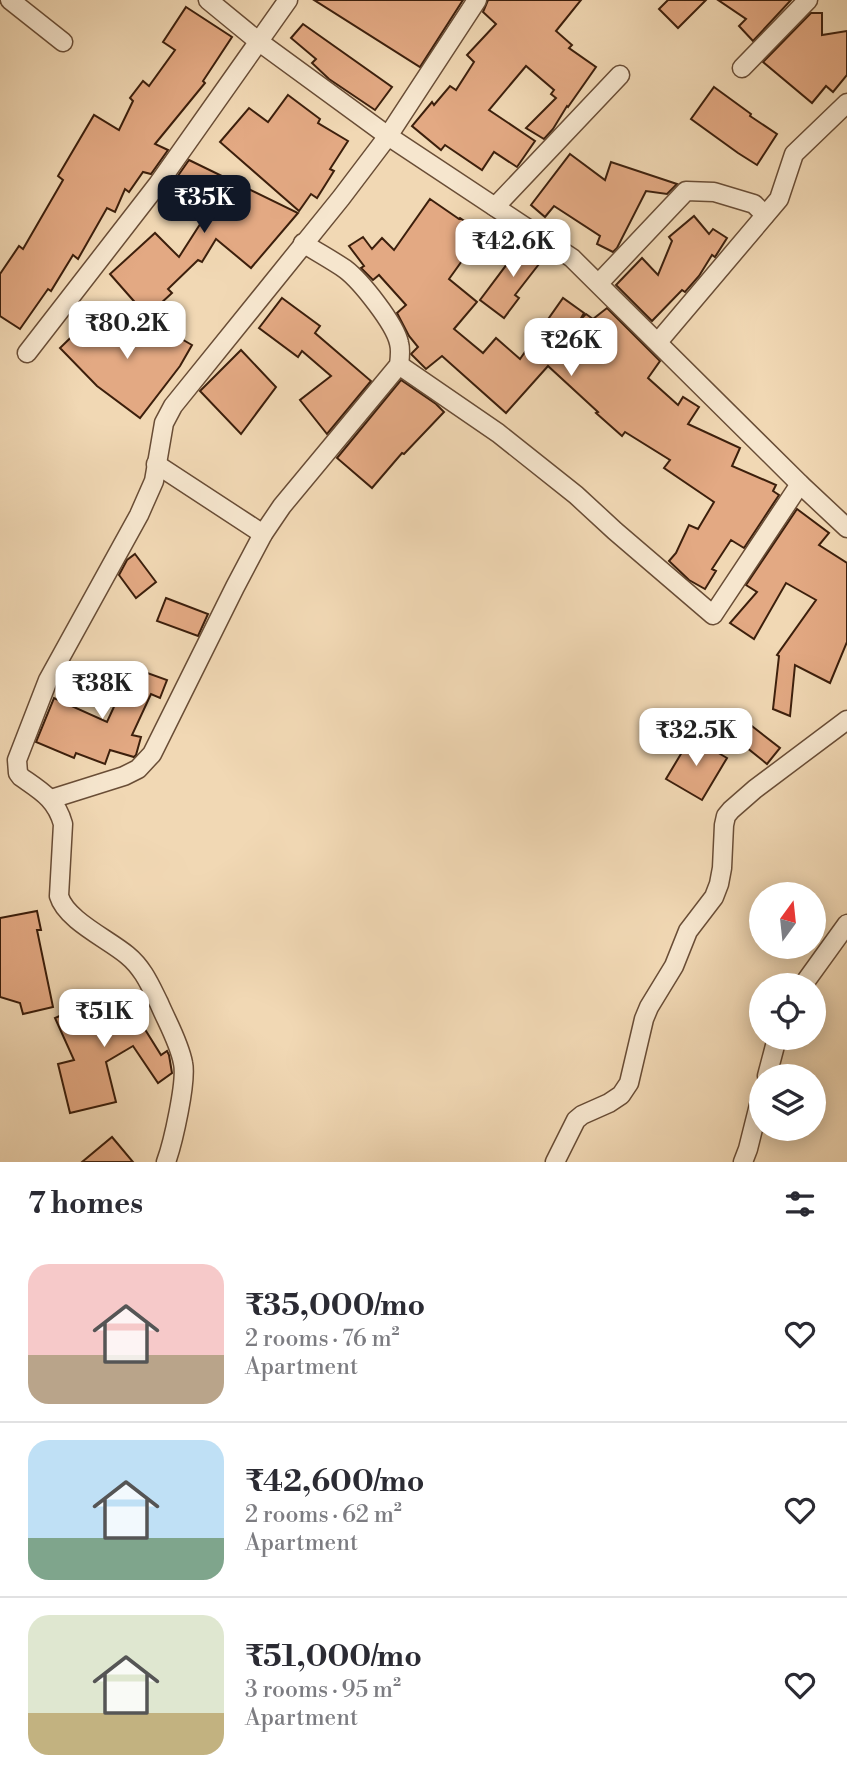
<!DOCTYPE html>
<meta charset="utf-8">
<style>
body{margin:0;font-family:"Libre Bodoni",serif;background:#f2f2f3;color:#2b2b33;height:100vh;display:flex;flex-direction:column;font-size:26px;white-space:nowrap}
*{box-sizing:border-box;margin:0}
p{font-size:23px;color:#7c7c81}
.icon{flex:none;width:38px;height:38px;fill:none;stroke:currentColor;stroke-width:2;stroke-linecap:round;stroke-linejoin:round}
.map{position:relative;height:1162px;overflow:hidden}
.drawer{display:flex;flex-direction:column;background:#fff;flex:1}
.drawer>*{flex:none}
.needle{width:46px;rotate:15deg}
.fabs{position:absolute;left:749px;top:882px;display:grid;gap:14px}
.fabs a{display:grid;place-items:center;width:77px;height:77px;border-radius:50%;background:#fff;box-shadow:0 4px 18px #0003;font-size:35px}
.price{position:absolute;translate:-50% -60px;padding:0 16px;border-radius:14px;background:#fff;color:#222;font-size:23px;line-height:46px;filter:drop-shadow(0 2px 4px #0008)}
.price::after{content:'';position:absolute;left:50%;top:42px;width:21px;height:16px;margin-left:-10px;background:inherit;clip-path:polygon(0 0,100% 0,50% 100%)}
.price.selected{background:#111827;color:#fff}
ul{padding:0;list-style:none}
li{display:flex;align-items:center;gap:21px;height:175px;padding:0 28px}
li+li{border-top:2px solid #e1e1e2}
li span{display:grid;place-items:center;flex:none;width:196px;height:140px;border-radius:21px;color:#555}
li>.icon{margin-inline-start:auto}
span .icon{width:84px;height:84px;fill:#fffc;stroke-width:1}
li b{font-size:30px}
h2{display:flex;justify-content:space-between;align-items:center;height:84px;padding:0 28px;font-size:30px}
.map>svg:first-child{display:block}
.building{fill:#e3a983;stroke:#3c1f0c;stroke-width:2}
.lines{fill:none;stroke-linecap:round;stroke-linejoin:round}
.minor-casing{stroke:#694d36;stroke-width:21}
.minor{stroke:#f6e6ce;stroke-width:18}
</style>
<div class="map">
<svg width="847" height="1162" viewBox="0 0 847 1162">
<rect width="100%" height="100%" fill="#f1d8b4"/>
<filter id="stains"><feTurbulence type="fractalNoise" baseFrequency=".00286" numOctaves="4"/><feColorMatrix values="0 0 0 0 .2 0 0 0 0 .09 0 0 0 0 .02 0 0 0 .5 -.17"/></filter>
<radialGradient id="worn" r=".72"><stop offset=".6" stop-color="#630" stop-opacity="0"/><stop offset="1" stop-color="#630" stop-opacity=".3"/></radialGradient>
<g class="building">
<path d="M 314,0 L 463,0 L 420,67 Z"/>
<path d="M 488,0 L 581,0 L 556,31 L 572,45 L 569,48 L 596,67 L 568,107 L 567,106 L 553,129 L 544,139 L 526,128 L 556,98 L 551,94 L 554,90 L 526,66 L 489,110 L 535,141 L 517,167 L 494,152 L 482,170 L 445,145 L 441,150 L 412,126 L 432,102 L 434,105 L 450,86 L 456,90 L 474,62 L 467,55 L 496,24 L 483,12 Z"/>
<path d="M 668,0 L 706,0 L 678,28 L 659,9 Z"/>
<path d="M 718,0 L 791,0 L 753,41 L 739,26 L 746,19 Z"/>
<path d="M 186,7 L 232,37 L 203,81 L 205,83 L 155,144 L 168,150 L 151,174 L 143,172 L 129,192 L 125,189 L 115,212 L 107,208 L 78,259 L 73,255 L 51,291 L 48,289 L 20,329 L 0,316 L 0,274 L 19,246 L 23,249 L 63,180 L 58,176 L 94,115 L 119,130 L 133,101 L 130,98 L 143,81 L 149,86 L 175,50 L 163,42 Z"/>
<path d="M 811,13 L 822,13 L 822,35 L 847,31 L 847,75 L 833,92 L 826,86 L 812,103 L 763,62 Z"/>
<path d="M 303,24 L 392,87 L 375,110 L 329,79 L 312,63 L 316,59 L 291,38 Z"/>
<path d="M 714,87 L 751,114 L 750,116 L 777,134 L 757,165 L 738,153 L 691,119 Z"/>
<path d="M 288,95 L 320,119 L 318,123 L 348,141 L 330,169 L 334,171 L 317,198 L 311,194 L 299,211 L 220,142 L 249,108 L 268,122 Z"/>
<path d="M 570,154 L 605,180 L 611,162 L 677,184 L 667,194 L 646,191 L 617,248 L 613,252 L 597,244 L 600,236 L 554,206 L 545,217 L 531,205 Z"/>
<path d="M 189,160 L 298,213 L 251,268 L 216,239 L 202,262 L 198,260 L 168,289 L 172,293 L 147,316 L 110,274 L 155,233 L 179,257 L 204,218 L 178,199 L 189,183 L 175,180 Z"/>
<path d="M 430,199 L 459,219 L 460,218 L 482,233 L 449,279 L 477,302 L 454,329 L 483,353 L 496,338 L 520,359 L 563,298 L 584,313 L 580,320 L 586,314 L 593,319 L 607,308 L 660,361 L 648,378 L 678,405 L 683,397 L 699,407 L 688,424 L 740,448 L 732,466 L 776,485 L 773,491 L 779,495 L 744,548 L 731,540 L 712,569 L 716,571 L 705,589 L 689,580 L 669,561 L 676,553 L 689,525 L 698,529 L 714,502 L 664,468 L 670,460 L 625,432 L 622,436 L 596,413 L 598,412 L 548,366 L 506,413 L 442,356 L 426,369 L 411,354 L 418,347 L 409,336 L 397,313 L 406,305 L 379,275 L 373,280 L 361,268 L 364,266 L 349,246 L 363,237 L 372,249 L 382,238 L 394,250 Z"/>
<path d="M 694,216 L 709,234 L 713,229 L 727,238 L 715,257 L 712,255 L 699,276 L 685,292 L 682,290 L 652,321 L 616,285 L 642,258 L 658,275 L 672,241 L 669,237 Z"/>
<path d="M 525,240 L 546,255 L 515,295 L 519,298 L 504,318 L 480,300 Z"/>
<path d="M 282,298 L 320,326 L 315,333 L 371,381 L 327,434 L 300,400 L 331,376 L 302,351 L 298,357 L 259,328 Z"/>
<path d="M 97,312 L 133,349 L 150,321 L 192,345 L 180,366 L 140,418 L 97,386 L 60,348 Z"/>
<path d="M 241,350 L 276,387 L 241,434 L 200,391 Z"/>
<path d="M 401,380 L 436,404 L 444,412 L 404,454 L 402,453 L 372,488 L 337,458 Z"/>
<path d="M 797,509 L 829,533 L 819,545 L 847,563 L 847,642 L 830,683 L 795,665 L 790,716 L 773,709 L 779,656 L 777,655 L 816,600 L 786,583 L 754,639 L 730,623 L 757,592 L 746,585 Z"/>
<path d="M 135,554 L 156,582 L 136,598 L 119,575 L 127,560 Z"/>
<path d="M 166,598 L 208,614 L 198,636 L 157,621 Z"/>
<path d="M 125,665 L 167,680 L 160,698 L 151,694 L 132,735 L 141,737 L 136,755 L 134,757 L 110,750 L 105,764 L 76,753 L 74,758 L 36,742 L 54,698 L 107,722 L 124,685 L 119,683 Z"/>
<path d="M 748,723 L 780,748 L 767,764 L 736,739 Z"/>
<path d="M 691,737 L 727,758 L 702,800 L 666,779 Z"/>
<path d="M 37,911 L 41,930 L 37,930 L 53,1007 L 23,1014 L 20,1003 L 0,997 L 0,918 Z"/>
<path d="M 117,991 L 120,1001 L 129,996 L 140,1013 L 136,1015 L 161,1055 L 167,1051 L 169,1055 L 172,1073 L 158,1083 L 133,1046 L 106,1062 L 116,1102 L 70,1113 L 58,1064 L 74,1060 L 55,1018 L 98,999 L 97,996 Z"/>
<path d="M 112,1137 L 133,1162 L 82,1162 Z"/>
</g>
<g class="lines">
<g class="minor-casing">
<g id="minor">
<path d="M 10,0 L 63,42"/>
<path d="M 208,0 L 258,41 L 388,136 L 572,258 L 800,484 L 847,528"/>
<path d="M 742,68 L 808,0"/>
<path d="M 495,207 L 620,75"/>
<path d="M 599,283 L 686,191 L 714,192 L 754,204 L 765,215"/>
<path d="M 658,342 L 779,199 L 794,154 L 847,103"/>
<path d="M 27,353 L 158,184 L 288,0"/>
<path d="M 399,365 L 498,433 L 576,495 L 615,531 L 713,615 L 800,484"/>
<path d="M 156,464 L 263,534"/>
<path d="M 51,799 L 124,776 L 138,769 L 152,754 L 235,587 L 263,534 L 282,506 L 399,365 C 400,357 401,350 399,343 C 395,324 361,281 345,269 C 332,260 317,252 303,243"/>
<path d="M 803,985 L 847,924"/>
<path d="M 767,1076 L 777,1038"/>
<path d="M 166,1162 C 173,1143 187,1081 183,1063 C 179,1042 167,1022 159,1003 C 150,985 143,968 127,955 C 108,939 66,920 59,896 L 63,824 C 56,799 41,791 21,777 L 18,773 L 17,760 L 48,680 L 139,515 L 154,481 L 164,423 L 173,406 L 341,198 L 388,136 L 477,0"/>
<path d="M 555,1162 L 576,1120 L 582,1115 L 609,1103 L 621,1095 L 629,1083 L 644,1019 L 649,1007 L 674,966 L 688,931 L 714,897 L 719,884 L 722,868 L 724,825 L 726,816 L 731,810 L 755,789 L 847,720"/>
<path d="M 743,1162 L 748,1149 L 761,1097"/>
</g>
</g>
<use href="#minor" class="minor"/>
</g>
<rect width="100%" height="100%" filter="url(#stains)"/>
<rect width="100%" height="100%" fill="url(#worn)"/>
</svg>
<div class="fabs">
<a><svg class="needle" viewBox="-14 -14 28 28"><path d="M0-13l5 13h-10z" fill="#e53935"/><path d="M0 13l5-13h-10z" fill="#7c7c81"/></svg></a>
<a><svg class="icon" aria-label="locate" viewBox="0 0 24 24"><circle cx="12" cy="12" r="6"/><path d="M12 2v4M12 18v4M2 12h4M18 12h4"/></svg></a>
<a><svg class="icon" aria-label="layers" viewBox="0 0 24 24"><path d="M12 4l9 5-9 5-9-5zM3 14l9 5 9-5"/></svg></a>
</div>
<b class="price selected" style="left:204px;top:235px">₹35K</b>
<b class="price" style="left:513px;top:279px">₹42.6K</b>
<b class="price" style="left:127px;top:361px">₹80.2K</b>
<b class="price" style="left:571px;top:378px">₹26K</b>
<b class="price" style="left:102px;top:721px">₹38K</b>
<b class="price" style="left:696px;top:768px">₹32.5K</b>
<b class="price" style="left:104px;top:1049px">₹51K</b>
</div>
<section class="drawer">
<h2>7 homes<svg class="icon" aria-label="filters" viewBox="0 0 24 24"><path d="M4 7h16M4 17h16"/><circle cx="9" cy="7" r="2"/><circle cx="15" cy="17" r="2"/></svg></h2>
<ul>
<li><span style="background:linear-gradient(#f6c9c9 65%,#b9a48a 0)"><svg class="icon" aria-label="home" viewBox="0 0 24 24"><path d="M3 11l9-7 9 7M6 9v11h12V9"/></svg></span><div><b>₹35,000/mo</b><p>2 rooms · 76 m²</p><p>Apartment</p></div><svg class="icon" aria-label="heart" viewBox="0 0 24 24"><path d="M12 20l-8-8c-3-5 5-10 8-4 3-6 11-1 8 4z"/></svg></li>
<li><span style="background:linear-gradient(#bfe0f5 70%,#7fa58c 0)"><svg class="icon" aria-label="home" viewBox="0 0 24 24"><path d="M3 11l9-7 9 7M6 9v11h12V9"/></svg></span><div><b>₹42,600/mo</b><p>2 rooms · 62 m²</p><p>Apartment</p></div><svg class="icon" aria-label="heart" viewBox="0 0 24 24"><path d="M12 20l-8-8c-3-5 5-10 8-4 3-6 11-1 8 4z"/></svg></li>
<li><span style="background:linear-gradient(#dfe7d0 70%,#c2b280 0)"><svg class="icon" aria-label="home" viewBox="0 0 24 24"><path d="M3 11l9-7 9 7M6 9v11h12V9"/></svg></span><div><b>₹51,000/mo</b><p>3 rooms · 95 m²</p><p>Apartment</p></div><svg class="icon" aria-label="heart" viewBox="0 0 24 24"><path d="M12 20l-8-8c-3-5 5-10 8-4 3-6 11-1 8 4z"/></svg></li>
</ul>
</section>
